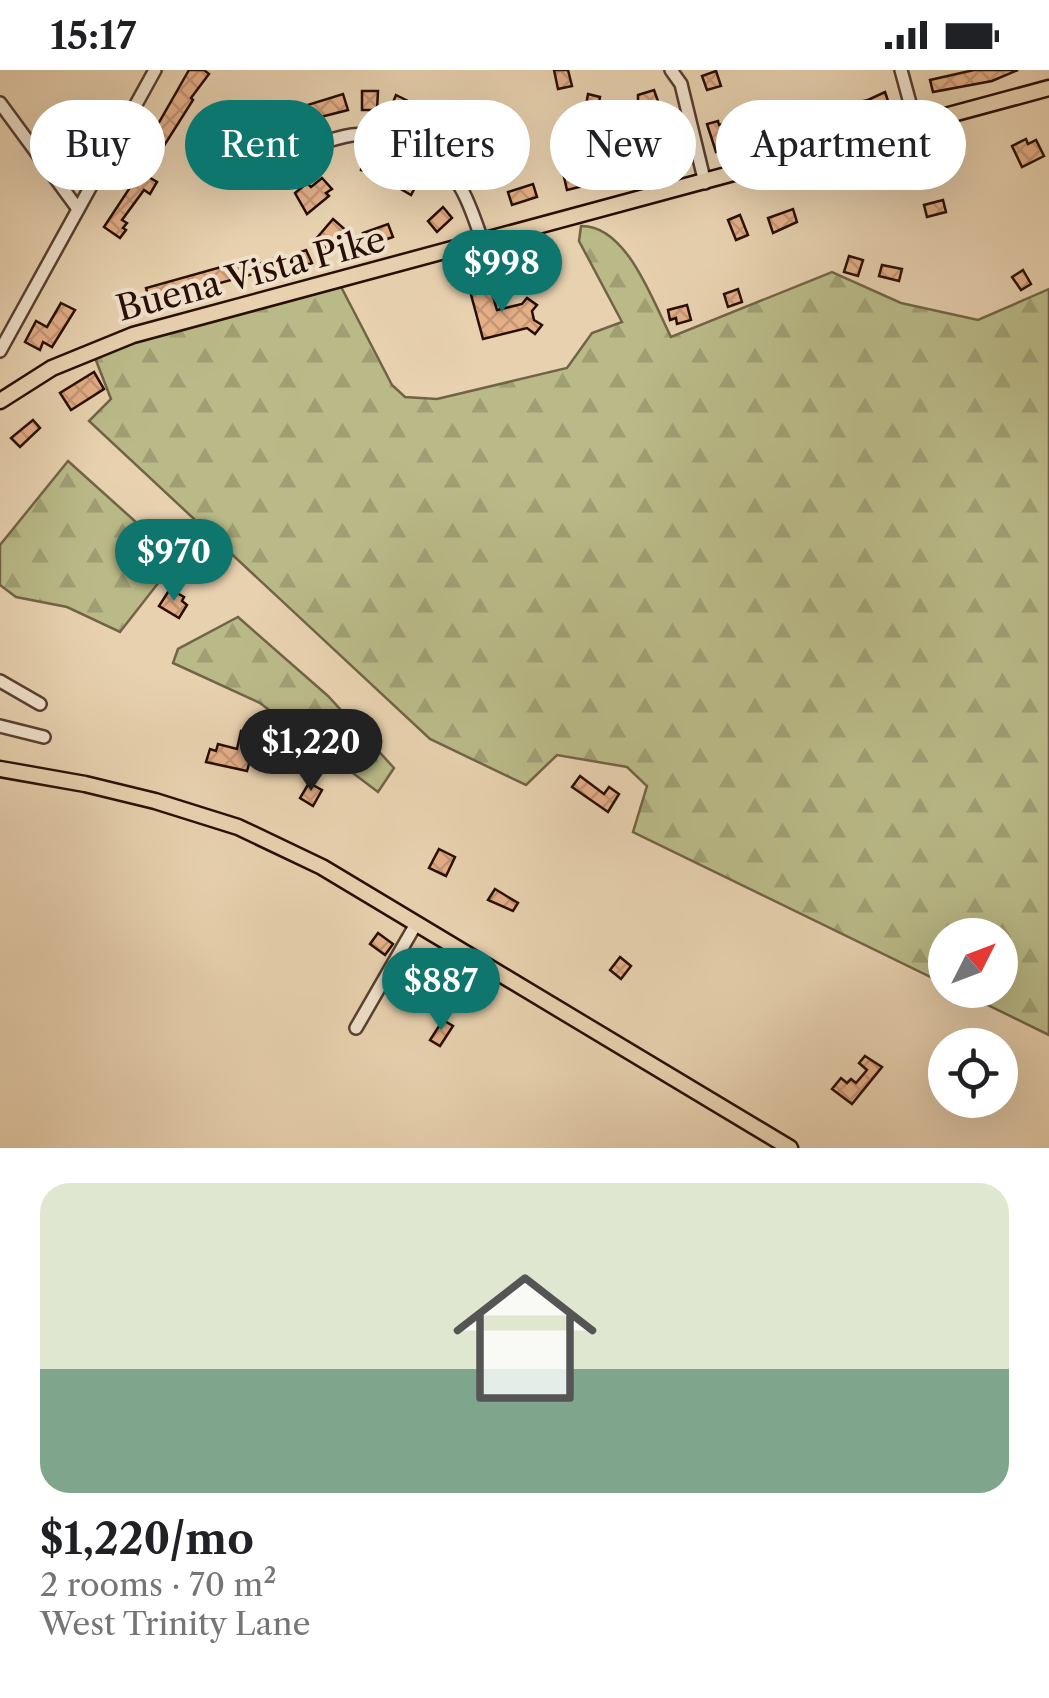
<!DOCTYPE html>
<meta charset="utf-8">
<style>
body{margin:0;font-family:"Libre Caslon Text",serif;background:#f6f6f6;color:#202124;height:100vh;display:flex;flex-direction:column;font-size:38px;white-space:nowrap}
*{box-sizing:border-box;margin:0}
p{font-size:32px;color:#757577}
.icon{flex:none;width:55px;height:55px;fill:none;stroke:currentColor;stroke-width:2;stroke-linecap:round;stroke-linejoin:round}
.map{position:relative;height:1078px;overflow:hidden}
.details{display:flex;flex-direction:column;background:#fff;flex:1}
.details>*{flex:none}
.hud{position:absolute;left:30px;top:30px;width:990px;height:90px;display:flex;gap:20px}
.needle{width:65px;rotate:48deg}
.tools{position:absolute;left:928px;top:848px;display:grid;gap:20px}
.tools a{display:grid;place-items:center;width:90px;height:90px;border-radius:50%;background:#fff;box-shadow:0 10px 40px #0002;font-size:50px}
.price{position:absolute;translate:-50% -85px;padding:0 22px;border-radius:35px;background:#0f766e;color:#fff;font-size:32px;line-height:65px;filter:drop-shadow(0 2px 5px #0008)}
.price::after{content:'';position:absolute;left:50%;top:60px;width:30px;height:22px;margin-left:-15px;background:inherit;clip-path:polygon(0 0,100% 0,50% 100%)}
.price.selected{background:#222;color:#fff}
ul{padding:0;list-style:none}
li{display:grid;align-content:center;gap:20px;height:530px;padding:0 40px}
li span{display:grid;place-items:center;height:310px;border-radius:30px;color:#555}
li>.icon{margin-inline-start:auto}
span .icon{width:180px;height:180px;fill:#fffc;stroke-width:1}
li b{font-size:42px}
.tag{padding:0 35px;border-radius:45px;background:#fff;box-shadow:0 10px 40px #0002;font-size:35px;line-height:90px}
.tag.selected{background:#0f766e;color:#fff}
.status{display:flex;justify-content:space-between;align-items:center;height:70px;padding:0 50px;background:#fff;direction:ltr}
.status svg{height:28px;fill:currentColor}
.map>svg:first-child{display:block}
.forest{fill:url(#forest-firs);stroke:#716446;stroke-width:2.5}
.building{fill:url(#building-cross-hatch);stroke:#280e05;stroke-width:2.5}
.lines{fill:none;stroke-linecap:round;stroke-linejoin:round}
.minor-casing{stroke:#583f30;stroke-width:16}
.major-casing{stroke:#280e05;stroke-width:19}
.minor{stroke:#f0e1cb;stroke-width:11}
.major{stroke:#e8d1af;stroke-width:14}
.labels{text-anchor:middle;stroke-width:8;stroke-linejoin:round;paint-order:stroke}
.street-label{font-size:35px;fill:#280e05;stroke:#f0e1cb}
</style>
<div class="status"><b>15:17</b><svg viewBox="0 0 49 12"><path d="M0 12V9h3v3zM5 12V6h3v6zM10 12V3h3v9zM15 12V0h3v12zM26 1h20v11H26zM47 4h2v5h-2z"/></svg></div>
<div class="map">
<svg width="1049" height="1078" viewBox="0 0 1049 1078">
<defs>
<pattern id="forest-firs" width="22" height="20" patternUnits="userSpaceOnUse" patternTransform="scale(2.5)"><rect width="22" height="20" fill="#baba88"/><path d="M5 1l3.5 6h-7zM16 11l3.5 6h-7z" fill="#a09f74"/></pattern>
<pattern id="building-cross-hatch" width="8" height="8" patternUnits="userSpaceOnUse" patternTransform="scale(2.5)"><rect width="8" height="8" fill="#e5af88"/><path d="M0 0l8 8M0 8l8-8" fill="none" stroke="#c49574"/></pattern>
</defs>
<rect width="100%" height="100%" fill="#e8d1af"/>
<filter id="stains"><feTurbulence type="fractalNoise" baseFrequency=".002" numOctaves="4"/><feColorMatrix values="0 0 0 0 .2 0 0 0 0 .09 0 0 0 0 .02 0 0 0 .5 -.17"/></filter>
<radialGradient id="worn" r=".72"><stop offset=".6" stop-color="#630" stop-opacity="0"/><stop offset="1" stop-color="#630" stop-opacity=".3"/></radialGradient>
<g class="forest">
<path d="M 581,156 C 627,155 653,232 671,267 L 832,202 L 901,233 L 978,250 L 1049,219 L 1049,965 L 957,920 L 1000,920 L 1000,865 L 945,865 L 945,914 L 633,762 L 647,716 L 627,697 L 557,685 L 526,715 L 430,669 L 89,351 L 111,329 L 92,280 L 338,211 L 392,315 L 405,327 L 437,329 L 567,298 L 592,263 L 622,252 L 579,171 Z"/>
<path d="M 68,391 L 177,489 L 120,562 L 67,537 L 16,527 L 0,515 L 0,475 Z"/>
<path d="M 238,547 L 328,626 L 394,698 L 378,722 L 260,633 L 173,593 L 178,579 Z"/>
</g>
<g class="building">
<path d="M 189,0 L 204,0 L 209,4 L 191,28 L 193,30 L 160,82 L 162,84 L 157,93 L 141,84 Z"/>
<path d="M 554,0 L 568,0 L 572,16 L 558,19 Z"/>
<path d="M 974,0 L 1018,0 L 992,11 L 933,22 L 930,10 Z"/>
<path d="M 716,1 L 721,16 L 707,20 L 702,6 Z"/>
<path d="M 654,20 L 659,34 L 638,42 L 638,25 Z"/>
<path d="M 362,21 L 378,21 L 377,40 L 362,40 Z"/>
<path d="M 885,22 L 889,34 L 857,43 L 857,46 L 809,57 L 805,44 L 868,30 Z"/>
<path d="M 343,24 L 348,40 L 305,51 L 301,37 Z"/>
<path d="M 588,24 L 600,27 L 597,43 L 585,41 Z"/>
<path d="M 396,25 L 412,33 L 404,49 L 389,42 Z"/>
<path d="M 276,36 L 283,48 L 266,59 L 258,46 Z"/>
<path d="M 427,36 L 450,49 L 444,60 L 419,49 Z"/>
<path d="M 718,51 L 719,55 L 726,53 L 733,67 L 766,56 L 770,68 L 716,82 L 707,54 Z"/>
<path d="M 468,58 L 478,67 L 465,79 L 456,69 Z"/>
<path d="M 249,64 L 264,67 L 260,87 L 246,85 Z"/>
<path d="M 1026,69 L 1028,74 L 1036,70 L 1044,86 L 1022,97 L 1012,76 Z"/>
<path d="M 663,72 L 666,83 L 686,76 L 689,87 L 629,108 L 628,105 L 567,120 L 564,107 L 611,96 L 612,99 L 657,85 L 654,75 Z"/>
<path d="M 926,74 L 934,92 L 916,100 L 907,83 Z"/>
<path d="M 364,82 L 387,87 L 385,96 L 380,95 L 378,104 L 361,100 Z"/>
<path d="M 492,82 L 505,98 L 493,107 L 480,91 Z"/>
<path d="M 266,95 L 275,105 L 261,117 L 253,107 Z"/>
<path d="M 137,100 L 157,112 L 150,124 L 144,120 L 122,150 L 127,153 L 123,158 L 126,160 L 120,168 L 104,157 L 133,113 L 130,112 Z"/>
<path d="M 401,102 L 418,112 L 411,125 L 394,115 Z"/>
<path d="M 322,108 L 332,119 L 326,123 L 329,126 L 307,144 L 295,123 L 307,113 L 311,117 Z"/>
<path d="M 533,114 L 537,127 L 512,135 L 508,122 Z"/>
<path d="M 943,130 L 946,142 L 927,147 L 924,135 Z"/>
<path d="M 443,137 L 452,148 L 437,162 L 428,151 Z"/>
<path d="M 793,139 L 797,152 L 773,163 L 768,148 Z"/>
<path d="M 740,145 L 748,165 L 736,170 L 728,150 Z"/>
<path d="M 333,149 L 349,163 L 331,183 L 316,169 Z"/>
<path d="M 388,154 L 393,167 L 368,176 L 363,163 Z"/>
<path d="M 306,180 L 312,193 L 294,200 L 288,187 Z"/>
<path d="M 849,186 L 863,190 L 858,206 L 844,202 Z"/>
<path d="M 273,189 L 278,203 L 259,210 L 257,203 L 150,232 L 146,218 L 246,190 L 248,198 Z"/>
<path d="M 882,195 L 902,199 L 899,211 L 879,206 Z"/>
<path d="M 1023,200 L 1031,214 L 1021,220 L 1012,207 Z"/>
<path d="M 490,216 L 497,240 L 522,234 L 527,228 L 537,235 L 532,241 L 534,250 L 542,255 L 535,264 L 527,258 L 483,269 L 470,221 Z"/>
<path d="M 738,219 L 742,232 L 728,237 L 724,224 Z"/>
<path d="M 61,233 L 75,240 L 52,277 L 43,272 L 40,280 L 25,272 L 36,251 L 47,257 Z"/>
<path d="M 687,235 L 691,250 L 677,254 L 676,248 L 670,250 L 668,240 Z"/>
<path d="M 94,302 L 104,319 L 71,340 L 60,323 Z"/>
<path d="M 33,350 L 40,358 L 20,377 L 11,368 Z"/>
<path d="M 170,519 L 184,527 L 182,531 L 187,535 L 179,548 L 159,536 Z"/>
<path d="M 241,661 L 250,664 L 245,681 L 252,683 L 247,701 L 206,692 L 210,679 L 216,681 L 218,674 L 237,679 Z"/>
<path d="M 580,706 L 604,724 L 609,717 L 619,724 L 608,742 L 572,717 Z"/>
<path d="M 309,713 L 322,720 L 313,736 L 300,728 Z"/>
<path d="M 439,779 L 455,787 L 446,806 L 429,798 Z"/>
<path d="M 495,819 L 518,833 L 513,841 L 488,830 Z"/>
<path d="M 378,863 L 393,874 L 385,885 L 370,874 Z"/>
<path d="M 418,887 L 443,906 L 435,918 L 409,899 Z"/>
<path d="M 620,887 L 631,896 L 621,909 L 610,900 Z"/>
<path d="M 443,950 L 453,956 L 440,976 L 430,970 Z"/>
<path d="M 865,986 L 882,997 L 852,1034 L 832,1019 L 841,1008 L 847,1013 L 851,1009 L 856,1013 L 867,1000 L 859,993 Z"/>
</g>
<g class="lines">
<g class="minor-casing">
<g id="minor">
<path d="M 671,0 L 681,14 L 705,113"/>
<path d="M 901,0 L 916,55"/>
<path d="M 0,33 L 78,139"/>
<path d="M 292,82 C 312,77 332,68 352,65 C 391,60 437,83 459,115 C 470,132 476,154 483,173"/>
<path d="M 0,281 L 155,0"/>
<path d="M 0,611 L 40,634"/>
<path d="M 0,656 L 44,667"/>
<path d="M 356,958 L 416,854"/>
</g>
</g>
<g class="major-casing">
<g id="major">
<path d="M 0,331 L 52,298 L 133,265 L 1049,18"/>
<path d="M 0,699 L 85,714 L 155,731 L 238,757 L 322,797 L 790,1078"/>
</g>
</g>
<use href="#minor" class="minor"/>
<use href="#major" class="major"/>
</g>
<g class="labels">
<g class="street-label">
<text transform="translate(251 204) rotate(-15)" y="12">Buena Vista Pike</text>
</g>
</g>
<rect width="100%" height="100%" filter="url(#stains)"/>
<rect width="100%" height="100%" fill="url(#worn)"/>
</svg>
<div class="tools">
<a><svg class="needle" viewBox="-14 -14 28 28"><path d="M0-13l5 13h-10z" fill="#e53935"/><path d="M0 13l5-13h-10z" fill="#757577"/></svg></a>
<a><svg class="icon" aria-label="locate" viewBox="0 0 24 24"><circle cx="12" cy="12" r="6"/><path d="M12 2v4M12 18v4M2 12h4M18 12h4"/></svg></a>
</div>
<b class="price" style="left:502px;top:245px">$998</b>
<b class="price" style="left:174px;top:534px">$970</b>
<b class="price selected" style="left:311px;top:724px">$1,220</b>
<b class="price" style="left:441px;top:963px">$887</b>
<div class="hud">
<a class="tag">Buy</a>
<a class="tag selected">Rent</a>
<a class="tag">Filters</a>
<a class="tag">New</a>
<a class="tag">Apartment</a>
</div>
</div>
<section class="details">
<ul>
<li><span style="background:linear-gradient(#dfe7d0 60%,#7fa58c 0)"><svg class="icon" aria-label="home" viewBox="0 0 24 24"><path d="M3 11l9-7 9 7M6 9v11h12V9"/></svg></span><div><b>$1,220/mo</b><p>2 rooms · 70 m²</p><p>West Trinity Lane</p></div></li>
</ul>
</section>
